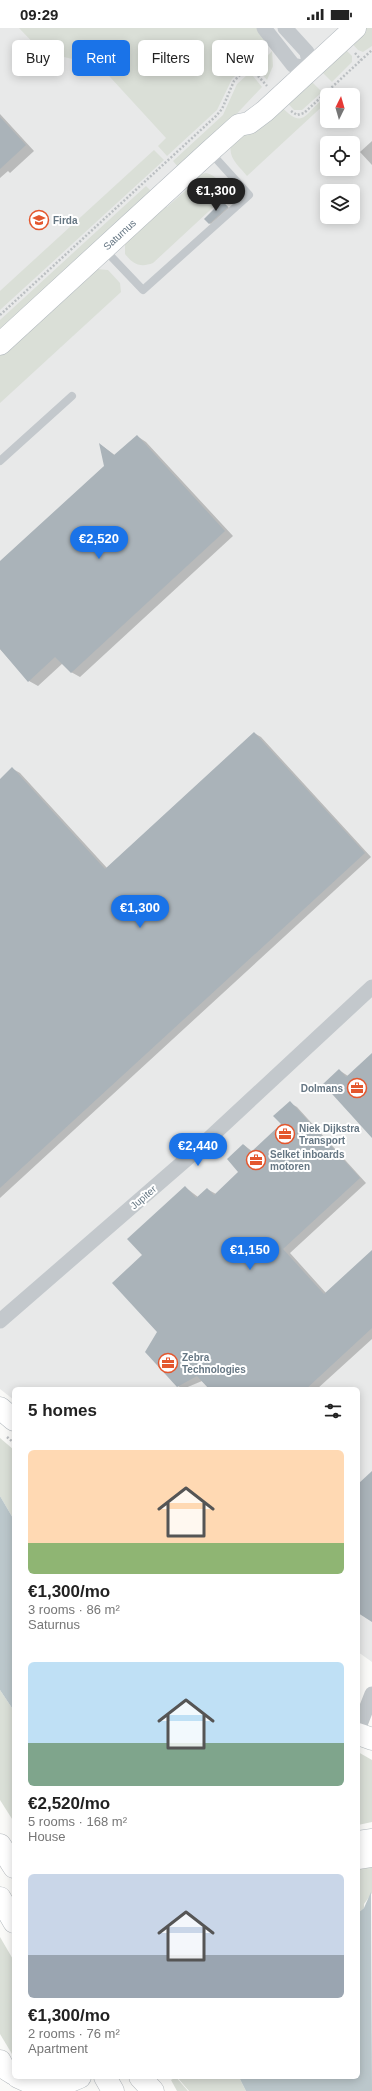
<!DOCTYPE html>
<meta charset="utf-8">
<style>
body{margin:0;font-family:Helvetica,sans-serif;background:#f6f6f6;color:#222;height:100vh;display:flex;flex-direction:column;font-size:15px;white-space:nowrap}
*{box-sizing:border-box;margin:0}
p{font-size:13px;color:#767676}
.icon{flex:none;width:22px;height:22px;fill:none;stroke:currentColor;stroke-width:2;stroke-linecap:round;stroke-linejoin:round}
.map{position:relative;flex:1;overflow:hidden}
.side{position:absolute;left:12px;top:1359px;width:348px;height:692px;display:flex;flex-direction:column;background:#fff;border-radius:6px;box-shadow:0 2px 10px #0003}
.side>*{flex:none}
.top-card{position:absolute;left:12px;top:12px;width:348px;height:36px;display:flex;gap:8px}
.needle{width:26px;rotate:5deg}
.fabs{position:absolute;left:320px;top:60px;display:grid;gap:8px}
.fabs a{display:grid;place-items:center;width:40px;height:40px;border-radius:6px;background:#fff;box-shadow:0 2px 10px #0003;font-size:20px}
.price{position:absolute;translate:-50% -34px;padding:0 9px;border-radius:14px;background:#1a73e8;color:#fff;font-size:13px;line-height:26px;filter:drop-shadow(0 1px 2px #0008)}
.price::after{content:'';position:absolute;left:50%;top:24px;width:12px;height:9px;margin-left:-6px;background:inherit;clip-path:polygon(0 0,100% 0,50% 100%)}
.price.active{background:#222;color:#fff}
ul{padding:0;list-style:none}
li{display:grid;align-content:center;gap:8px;height:212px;padding:0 16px}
li span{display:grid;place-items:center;height:124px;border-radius:6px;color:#555}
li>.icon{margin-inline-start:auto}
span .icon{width:72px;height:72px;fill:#fffc;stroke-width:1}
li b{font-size:17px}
h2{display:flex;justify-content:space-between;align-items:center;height:48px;padding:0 16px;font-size:17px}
.pill{padding:0 14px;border-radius:6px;background:#fff;box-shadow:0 2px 10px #0003;font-size:14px;line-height:36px}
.pill.active{background:#1a73e8;color:#fff}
.status{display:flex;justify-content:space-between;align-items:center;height:28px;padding:0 20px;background:#fff;direction:ltr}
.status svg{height:11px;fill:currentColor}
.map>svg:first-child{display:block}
.built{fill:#e8e9e9;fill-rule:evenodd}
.green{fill:#dadfd7}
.water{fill:#bbc7cb}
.shadow{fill:#0003}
.building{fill:#aab3b9}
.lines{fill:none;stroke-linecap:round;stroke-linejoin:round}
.secondary-casing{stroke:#b3babf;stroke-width:23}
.motorway-casing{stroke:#b4b9bd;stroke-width:23}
.path{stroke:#bbbfc2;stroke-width:2.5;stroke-dasharray:2 2;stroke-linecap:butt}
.service{stroke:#c3c8cc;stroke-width:8}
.minor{stroke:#c3c8cc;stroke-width:15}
.secondary{stroke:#fff;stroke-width:22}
.motorway{stroke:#fff;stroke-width:22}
.labels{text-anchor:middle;stroke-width:4;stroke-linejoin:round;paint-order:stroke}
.poi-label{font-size:10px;font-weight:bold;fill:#657683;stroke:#fff;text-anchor:start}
.street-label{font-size:10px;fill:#657683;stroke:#fff}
</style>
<div class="status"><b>09:29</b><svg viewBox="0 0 49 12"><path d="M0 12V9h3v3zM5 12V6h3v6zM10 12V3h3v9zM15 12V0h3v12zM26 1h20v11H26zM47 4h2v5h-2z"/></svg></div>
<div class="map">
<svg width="372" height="2063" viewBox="0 0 372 2063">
<rect width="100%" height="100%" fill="#fafaf8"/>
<path class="built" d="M 0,0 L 372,0 L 372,1634 L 358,1624 L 358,1361 L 14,1361 L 14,1372 L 0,1361 ZM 327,67 L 353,67 L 353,93 L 327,93 ZM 327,115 L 353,115 L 353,141 L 327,141 ZM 327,163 L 353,163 L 353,189 L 327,189 Z"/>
<g class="green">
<path d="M 19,0 L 257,0 L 269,15 L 232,51 L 217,82 L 167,128 L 158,118 L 166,110 L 99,37 L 42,24 Z"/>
<path d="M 362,0 L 372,0 L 372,18 L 363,24 L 358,22 L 349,12 Z"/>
<path d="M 342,18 L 352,28 L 352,34 L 332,54 L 318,40 Z"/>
<path d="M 272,23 L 273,38 L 267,52 L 258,42 L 258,38 Z"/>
<path d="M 247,47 L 253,48 L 262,59 L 229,94 L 179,140 L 173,133 L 223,87 L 237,56 Z"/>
<path d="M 308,50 L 322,64 L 302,82 L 294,82 L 284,71 Z"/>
<path d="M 327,69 L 327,74 L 247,148 C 239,138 228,130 231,117 L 279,76 C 306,106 304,82 327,69 Z"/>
<path d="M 154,122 L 164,132 L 0,282 L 0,263 Z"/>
<path d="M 206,145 C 219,148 225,159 221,172 L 153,235 C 140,240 133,236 125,226 L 125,215 L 165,177 L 167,179 L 192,157 L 189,154 L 198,147 Z"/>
<path d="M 146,158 L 152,164 L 0,304 L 0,292 Z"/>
<path d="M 97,241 L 108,242 L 120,255 L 121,264 L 0,375 L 0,327 L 90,244 Z"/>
<path d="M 0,1410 L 14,1422 L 14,1492 L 0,1468 Z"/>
<path d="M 0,1662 L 14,1683 L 14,1794 L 0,1772 Z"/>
<path d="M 358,1724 L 372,1732 L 372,1794 L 358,1797 Z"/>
<path d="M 372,1835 L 372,1865 L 364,1876 L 364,1880 L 358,1885 L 358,1839 Z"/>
<path d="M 0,1909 L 14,1933 L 14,2025 L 12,2026 L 0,2006 Z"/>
<path d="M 176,2049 L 188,2063 L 177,2063 L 171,2052 Z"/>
<path d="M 177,2049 L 239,2049 L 246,2063 L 189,2063 Z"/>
</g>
<g class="water">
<path d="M 0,1468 L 14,1492 L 14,1683 L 0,1662 Z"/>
<path d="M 371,1864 L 372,2063 L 246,2063 L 239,2049 L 358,2049 L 358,1885 L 364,1880 Z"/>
</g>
<g class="shadow">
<path d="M 0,86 L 34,123 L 10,145 L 8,143 L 0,150 Z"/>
<path d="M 372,113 L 372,137 L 360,124 Z"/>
<path d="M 224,175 L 229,180 L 211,196 L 209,195 Z"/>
<path d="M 137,408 L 146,414 L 233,508 L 80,649 L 71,644 L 63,635 L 38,658 L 29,653 L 0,621 L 0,534 L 105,438 L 101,417 L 116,428 Z"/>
<path d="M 254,705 L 261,709 L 371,829 L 0,1170 L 0,752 L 13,741 L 20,745 L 107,840 Z"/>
<path d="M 372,1027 L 372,1108 L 339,1042 L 348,1048 Z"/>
<path d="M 290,1075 L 297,1079 L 366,1155 L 290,1225 L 326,1265 L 372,1223 L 372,1311 L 317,1361 L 211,1361 L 202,1353 L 183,1361 L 178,1358 L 159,1304 L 144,1228 L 185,1159 L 198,1169 L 207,1161 L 216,1166 L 240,1144 L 244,1117 L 253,1124 L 282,1096 Z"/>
</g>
<g class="building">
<path d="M 0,89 L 26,117 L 0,141 Z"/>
<path d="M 222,173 L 228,179 L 209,196 L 204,191 Z"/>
<path d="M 137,407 L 225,503 L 71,645 L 55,629 L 28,654 L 0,621 L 0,533 L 104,438 L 99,415 L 114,427 Z"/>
<path d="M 254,704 L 365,825 L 0,1160 L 0,751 L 12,739 L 105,841 Z"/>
<path d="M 372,1025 L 372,1110 L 323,1056 L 339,1041 L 346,1049 Z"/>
<path d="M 290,1073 L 360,1150 L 283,1221 L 324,1266 L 372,1222 L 372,1300 L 306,1361 L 209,1361 L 197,1348 L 177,1359 L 145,1324 L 157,1304 L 112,1255 L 142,1227 L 127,1211 L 185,1158 L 196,1170 L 207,1160 L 214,1167 L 238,1144 L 227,1131 L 243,1116 L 251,1124 L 281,1096 L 273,1088 Z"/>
<path d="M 372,1443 L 372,1594 L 358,1585 L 358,1456 Z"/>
</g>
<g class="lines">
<g class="secondary-casing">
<g id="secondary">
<path id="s1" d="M 0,316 L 210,123 L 239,97 L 249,95 L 265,83 L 355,0"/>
<path d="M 0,1380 L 14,1392"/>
<path d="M 358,1706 L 372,1711"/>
<path d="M 358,1814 L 372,1812"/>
<path d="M 47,2063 L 80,2049"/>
</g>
</g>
<g class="motorway-casing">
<g id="motorway">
<path d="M 0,1817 L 14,1839"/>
<path d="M 358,1830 L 372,1828"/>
<path d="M 0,1870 L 14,1894"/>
<path d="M 0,2033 L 3,2039 L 14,2046"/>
<path d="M 18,2049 L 38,2058 L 57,2059"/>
<path d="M 105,2049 L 113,2063"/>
<path d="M 140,2049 L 153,2063"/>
</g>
</g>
<g class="path">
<path d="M 355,25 L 361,32"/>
<path d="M 249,38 L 265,24"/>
<path d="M 291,83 L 297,87 L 304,85 L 372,22"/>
<path d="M 0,287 L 216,88 L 222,81 L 234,53 L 249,38 L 267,58"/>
<path d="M 7,1409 L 14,1415"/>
</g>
<g class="service">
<path d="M 104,221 L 143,262 L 249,167 L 210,124"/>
<path d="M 0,433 L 72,368"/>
</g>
<g class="minor">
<path d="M 264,0 L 293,37 L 310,41 L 307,24 L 285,0"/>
<path d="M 0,1293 L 189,1129 L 372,959"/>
<path d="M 361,1694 L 372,1666"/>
</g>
<use href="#secondary" class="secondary"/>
<use href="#motorway" class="motorway"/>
</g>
<defs>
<g id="university-ring" transform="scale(1)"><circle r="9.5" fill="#fff" stroke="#e4572e" stroke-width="1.5"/><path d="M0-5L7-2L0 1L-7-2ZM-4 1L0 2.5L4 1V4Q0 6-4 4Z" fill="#e4572e"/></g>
<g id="office-ring" transform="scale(1)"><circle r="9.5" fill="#fff" stroke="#e4572e" stroke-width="1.5"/><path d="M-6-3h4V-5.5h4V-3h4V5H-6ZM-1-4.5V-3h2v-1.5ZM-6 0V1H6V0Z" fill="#e4572e"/></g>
</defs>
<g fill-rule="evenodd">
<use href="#university-ring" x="39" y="192"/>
<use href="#office-ring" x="357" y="1060"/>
<use href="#office-ring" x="285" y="1106"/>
<use href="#office-ring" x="256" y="1132"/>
<use href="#office-ring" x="168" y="1335"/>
</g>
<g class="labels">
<g class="poi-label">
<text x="53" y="196">Firda</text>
<text x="343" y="1064" text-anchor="end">Dolmans</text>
<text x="299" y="1104">Niek Dijkstra<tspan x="299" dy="12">Transport</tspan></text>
<text x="270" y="1130">Selket inboards<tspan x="270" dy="12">motoren</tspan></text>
<text x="182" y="1333">Zebra<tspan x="182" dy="12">Technologies</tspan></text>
</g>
<g class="street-label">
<text dy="4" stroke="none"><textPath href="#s1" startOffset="162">Saturnus</textPath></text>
<text transform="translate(143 1169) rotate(-41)" y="4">Jupiter</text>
</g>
</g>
</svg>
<div class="fabs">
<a><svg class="needle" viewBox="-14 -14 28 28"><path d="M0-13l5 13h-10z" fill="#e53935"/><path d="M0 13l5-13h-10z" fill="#767676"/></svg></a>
<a><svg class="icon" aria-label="locate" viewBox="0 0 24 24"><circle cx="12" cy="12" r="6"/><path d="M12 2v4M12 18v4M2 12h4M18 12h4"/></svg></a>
<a><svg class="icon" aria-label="layers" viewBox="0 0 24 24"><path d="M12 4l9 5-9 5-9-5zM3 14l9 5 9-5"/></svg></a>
</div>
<b class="price active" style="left:216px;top:184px">€1,300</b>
<b class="price" style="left:99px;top:532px">€2,520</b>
<b class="price" style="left:140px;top:901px">€1,300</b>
<b class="price" style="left:198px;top:1139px">€2,440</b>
<b class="price" style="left:250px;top:1243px">€1,150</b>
<div class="top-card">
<a class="pill">Buy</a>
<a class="pill active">Rent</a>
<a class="pill">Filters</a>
<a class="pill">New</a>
</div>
<section class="side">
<h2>5 homes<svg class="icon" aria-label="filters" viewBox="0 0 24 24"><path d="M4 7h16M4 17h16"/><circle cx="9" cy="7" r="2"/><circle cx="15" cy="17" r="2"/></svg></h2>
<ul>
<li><span style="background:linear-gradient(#ffd9b3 75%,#8fb573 0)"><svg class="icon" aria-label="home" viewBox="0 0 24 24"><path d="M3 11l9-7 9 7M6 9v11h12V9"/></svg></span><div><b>€1,300/mo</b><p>3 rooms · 86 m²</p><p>Saturnus</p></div></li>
<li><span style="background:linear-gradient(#bfe0f5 65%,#7fa58c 0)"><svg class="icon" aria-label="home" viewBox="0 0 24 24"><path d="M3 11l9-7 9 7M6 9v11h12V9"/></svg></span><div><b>€2,520/mo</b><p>5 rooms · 168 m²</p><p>House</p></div></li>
<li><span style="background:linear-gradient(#c9d6e8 65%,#9aa5b1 0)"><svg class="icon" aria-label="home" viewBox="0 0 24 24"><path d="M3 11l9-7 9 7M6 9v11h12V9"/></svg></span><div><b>€1,300/mo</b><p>2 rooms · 76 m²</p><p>Apartment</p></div></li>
</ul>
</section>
</div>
